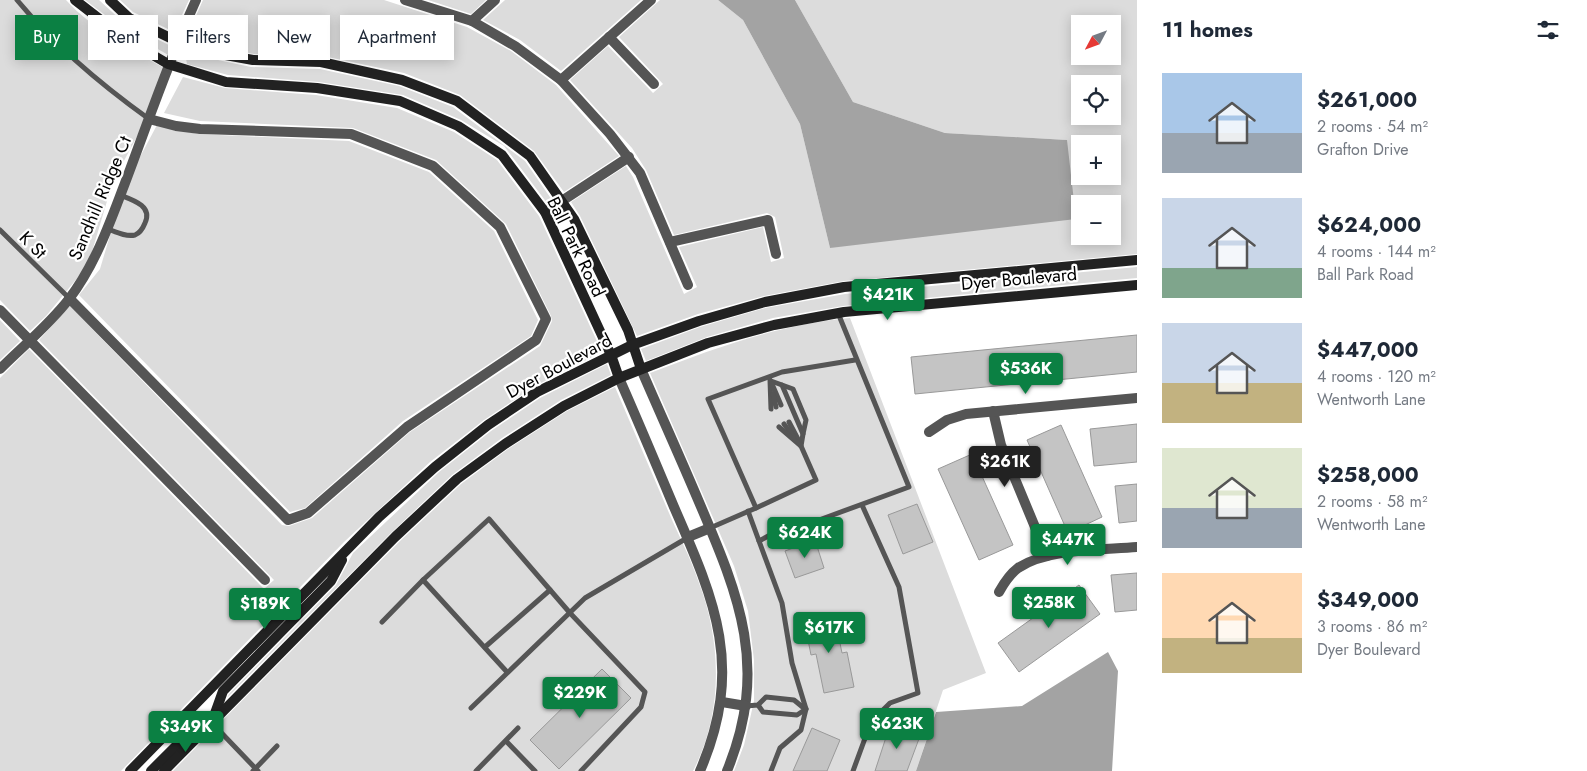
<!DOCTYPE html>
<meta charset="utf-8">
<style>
body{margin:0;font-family:Jost,sans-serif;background:#f2f2f3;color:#1f2937;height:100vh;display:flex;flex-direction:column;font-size:19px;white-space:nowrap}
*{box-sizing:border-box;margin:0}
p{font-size:16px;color:#747a83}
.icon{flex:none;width:28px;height:28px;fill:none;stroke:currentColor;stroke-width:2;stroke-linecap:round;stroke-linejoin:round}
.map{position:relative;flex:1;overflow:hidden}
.side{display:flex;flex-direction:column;background:#fff;width:450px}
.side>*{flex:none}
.top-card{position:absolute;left:15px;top:15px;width:475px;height:45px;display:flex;gap:10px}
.needle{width:32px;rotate:229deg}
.buttons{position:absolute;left:1071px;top:15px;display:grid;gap:10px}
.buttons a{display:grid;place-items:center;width:50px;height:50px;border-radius:0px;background:#fff;box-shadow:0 2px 12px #0003;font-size:25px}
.price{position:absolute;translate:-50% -42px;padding:0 11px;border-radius:5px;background:#0b8043;color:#fff;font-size:16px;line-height:32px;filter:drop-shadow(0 1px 2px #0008)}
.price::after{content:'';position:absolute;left:50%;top:30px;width:15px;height:11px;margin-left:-8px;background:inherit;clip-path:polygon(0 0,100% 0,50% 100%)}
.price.selected{background:#222;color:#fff}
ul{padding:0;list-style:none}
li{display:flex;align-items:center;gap:15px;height:125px;padding:0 25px}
li span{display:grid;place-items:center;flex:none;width:140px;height:100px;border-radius:0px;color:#555}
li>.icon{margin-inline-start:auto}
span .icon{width:60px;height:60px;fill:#fffc;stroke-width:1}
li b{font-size:21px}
h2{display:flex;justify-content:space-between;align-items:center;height:60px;padding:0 25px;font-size:21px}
.pill{padding:0 18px;border-radius:0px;background:#fff;box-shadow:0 2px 12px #0003;font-size:18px;line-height:45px}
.pill.selected{background:#0b8043;color:#fff}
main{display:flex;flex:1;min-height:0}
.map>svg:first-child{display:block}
.green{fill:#dcdcdc;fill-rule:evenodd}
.water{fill:#a3a3a3}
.building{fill:#c4c4c4;stroke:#999}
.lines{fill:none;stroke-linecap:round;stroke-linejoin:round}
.lane{stroke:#555;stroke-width:5}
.street{stroke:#555;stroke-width:10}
.secondary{stroke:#222;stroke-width:10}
.labels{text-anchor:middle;stroke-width:4.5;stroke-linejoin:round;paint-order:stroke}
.street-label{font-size:18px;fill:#000;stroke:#fff}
</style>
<main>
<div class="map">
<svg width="1137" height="771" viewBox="0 0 1137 771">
<rect width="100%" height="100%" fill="#fff"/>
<g class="green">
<path d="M 0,0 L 66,0 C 93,30 135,52 172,72 L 113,181 L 88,265 L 46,316 L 30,331 L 0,300 Z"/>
<path d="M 85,0 L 99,0 L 124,23 L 171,46 L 172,57 L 129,33 Z"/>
<path d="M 120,0 L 189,0 L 174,32 L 133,12 Z"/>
<path d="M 203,0 L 384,0 L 467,27 L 511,51 L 556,85 L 619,156 L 564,192 L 534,151 L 460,95 L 404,73 L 323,56 L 254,54 L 196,42 L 186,38 Z"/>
<path d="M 428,0 L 486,0 L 471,14 Z"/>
<path d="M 505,0 L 641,0 L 561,71 L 520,40 L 483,20 Z"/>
<path d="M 660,0 L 718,0 L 743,20 L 800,124 L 830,248 L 1067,140 L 945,133 L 853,102 L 795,0 L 1137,0 L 1137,254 L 844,281 L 764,296 L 698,314 L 637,336 L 580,216 L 571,202 L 626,166 L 633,177 L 684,294 L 697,287 L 679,247 L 763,227 L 771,262 L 784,258 L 775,217 L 767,213 L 674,235 L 646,170 L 632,148 L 570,80 L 608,46 L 653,93 L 663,84 L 619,37 ZM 1080,24 L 1112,24 L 1112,56 L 1080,56 ZM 1080,84 L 1112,84 L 1112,116 L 1080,116 ZM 1080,144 L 1112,144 L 1112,176 L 1080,176 ZM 1080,204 L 1112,204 L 1112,236 L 1080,236 Z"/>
<path d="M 185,53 L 251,67 L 320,69 L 399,86 L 453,107 L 525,161 L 552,200 L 547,203 L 504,146 L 461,120 L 403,95 L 319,82 L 228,75 L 187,64 Z"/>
<path d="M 183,77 L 225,88 L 316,95 L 397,108 L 454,132 L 497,160 L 539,216 L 602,352 L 535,386 L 484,420 L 430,462 L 344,542 L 121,771 L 0,771 L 0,378 L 29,349 L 264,589 L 274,580 L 39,340 L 70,306 L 282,525 L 289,526 L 312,518 L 410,432 L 540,346 L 552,321 L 551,316 L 506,224 L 436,160 L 353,128 L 200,121 L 164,113 Z"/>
<path d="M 157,125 L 198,134 L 349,141 L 429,172 L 494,231 L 538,320 L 531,336 L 403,421 L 305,508 L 290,512 L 79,295 L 100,269 L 125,185 Z"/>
<path d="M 1137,267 L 1137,278 L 843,306 L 773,318 L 707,337 L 646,361 L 641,349 L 700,327 L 765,308 L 845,294 Z"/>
<path d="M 850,318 L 986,673 L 943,690 L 916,771 L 734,771 L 744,745 L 754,701 L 754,660 L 748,611 L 734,566 L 650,373 C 714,348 781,324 850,318 Z"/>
<path d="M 0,320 L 20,341 L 0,360 Z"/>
<path d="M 607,364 L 611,375 L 561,400 L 502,438 L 452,475 L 391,533 L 227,698 L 229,694 L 336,585 L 353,553 L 439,472 L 491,431 L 540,398 Z"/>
<path d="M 615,387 C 633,429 651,471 669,513 C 679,536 691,559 699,583 C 722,643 723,714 693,771 L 173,771 L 213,730 L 215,731 L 217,726 L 400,541 L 461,484 L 508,449 L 567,411 Z"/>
</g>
<g class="water">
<path d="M 718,0 L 795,0 L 853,102 L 945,133 L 1067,140 L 1076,219 L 830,248 L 800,124 L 743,20 Z"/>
<path d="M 1108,652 L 1118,671 L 1112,771 L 916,771 L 936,712 L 1022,706 Z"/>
</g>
<g class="building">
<path d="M 1137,335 L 1137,372 L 915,394 L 911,357 Z"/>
<path d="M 1137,424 L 1137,462 L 1094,466 L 1090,429 Z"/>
<path d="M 1061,425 L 1102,517 L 1068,533 L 1027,440 Z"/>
<path d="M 972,454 L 1013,545 L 979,560 L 938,469 Z"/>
<path d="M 1137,484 L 1137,521 L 1119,523 L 1115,486 Z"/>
<path d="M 917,504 L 933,542 L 903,554 L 888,515 Z"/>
<path d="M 815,540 L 824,568 L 795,578 L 785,551 Z"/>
<path d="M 1137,573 L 1137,610 L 1115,612 L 1111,575 Z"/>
<path d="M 1079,585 L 1100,614 L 1019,672 L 998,643 Z"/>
<path d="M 834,614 L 842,653 L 847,652 L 854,687 L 824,693 L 816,654 L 811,655 L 804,620 Z"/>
<path d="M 602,669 L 631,698 L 559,769 L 530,740 Z"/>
<path d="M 890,725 L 920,736 L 907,771 L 875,771 Z"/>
<path d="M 812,728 L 840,740 L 827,771 L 793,771 Z"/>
</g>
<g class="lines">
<g class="lane">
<path d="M 17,0 C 55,46 100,84 149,119"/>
<path d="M 108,229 C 116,232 126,237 135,235 C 140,233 143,228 145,223 C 153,206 133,200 120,195"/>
<path d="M 0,230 L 69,298"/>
<path d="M 770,380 L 771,409"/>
<path d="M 771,381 L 782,385 L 803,434 L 801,446"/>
<path d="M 772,384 L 781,405"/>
<path d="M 782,385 L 793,389 L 806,420 L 803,434"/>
<path d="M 773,394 L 776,407"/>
<path d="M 789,422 L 800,443"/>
<path d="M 784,424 L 793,436"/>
<path d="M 756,508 L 816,480 L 801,446 L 779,427"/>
<path d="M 748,511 L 759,541"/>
<path d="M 710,528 L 756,508 L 708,399 L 782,372 L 855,360"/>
<path d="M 423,580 L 489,519 L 570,613 L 645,692 L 641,707 L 581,771"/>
<path d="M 382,622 L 423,580 L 507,672"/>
<path d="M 485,647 L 550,590"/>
<path d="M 758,705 L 763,712 L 797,715 L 806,709"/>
<path d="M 746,706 L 758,705 L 766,697 L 794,700 L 805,709"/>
<path d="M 471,708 L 585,598 L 687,538"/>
<path d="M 212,723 L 258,771"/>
<path d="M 506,741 L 535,771"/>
<path d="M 253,771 L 277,746"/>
<path d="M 476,771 L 518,728"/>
<path d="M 771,771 L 780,748 L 801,730 L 806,709 L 792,663 L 782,603 L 759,541 L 783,528 L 819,520 L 909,487 L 838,313"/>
<path d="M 853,771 L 871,722 L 890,703 L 918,693 L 899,587 L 862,505"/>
</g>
<g class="street">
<path d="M 405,0 L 472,21 L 515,46 L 561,80 L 610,134 L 640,173 L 688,285"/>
<path d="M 472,21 L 495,0"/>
<path d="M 609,37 L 654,84"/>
<path d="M 561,80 L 651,0"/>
<path d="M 545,212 L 629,157"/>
<path d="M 670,242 L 768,220 L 776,254"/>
<path d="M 69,298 L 288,520 L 308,513 L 407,427 L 536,340 L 546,319 L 500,227 L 433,166 L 351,134 L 200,129 L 176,126 L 149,119"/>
<path d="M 0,310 L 265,580"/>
<path d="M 0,369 C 23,346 49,325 69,299 C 95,265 110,223 125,183 C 148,122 169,60 196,0"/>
<path d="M 641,369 C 660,413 680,457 699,502 C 740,598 769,668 727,771"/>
<path d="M 619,378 C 638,421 656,464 674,507 C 716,603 744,668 700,771"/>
<path d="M 993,411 L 1001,445 L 1047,556"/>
<path d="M 929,432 L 947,420 L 966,414 L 1137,398"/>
<path d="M 688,537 L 710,528"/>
<path d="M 999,592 C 1004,583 1010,574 1018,568 C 1048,548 1102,550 1137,547"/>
<path d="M 722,702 L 746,706"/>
</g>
<g class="secondary">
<path d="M 75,0 L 124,38 L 168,64 L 226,82 L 317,88 L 400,101 L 458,126 L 502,155 L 545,212 L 611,355 L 619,378"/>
<path d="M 110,0 L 129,18 L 193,49 L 253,60 L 321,62 L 402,80 L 457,101 L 530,156 L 574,219 L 628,330 L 641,369"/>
<path d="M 213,719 L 223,691 L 331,581 L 342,560"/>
<path d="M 130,771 L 379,517 L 435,467 L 488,425 L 537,392 L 632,345 L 699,321 L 765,302 L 844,287 L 1137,260"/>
<path d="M 151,771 L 180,742 L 181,733 L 177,723"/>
<path d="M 164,771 L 395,537 L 457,479 L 505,444 L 564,406 L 619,378 L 708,343 L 774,325 L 844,312 L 1137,285"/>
</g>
</g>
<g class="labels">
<g class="street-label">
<text transform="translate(100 198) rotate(-67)" y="6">Sandhill Ridge Ct</text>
<text transform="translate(33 245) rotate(46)" y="6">K St</text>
<text transform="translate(576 247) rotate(64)" y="6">Ball Park Road</text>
<text transform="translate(1019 279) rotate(-5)" y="6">Dyer Boulevard</text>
<text transform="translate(559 366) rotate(-28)" y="6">Dyer Boulevard</text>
</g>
</g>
</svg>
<div class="buttons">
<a><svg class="needle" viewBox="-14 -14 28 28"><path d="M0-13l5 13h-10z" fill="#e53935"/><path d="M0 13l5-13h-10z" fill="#747a83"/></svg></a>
<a><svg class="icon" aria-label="locate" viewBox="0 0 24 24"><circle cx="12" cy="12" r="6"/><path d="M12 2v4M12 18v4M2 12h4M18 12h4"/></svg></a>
<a>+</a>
<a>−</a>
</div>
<b class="price" style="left:888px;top:321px">$421K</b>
<b class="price" style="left:1026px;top:395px">$536K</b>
<b class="price selected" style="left:1005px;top:488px">$261K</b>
<b class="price" style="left:805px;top:559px">$624K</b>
<b class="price" style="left:1068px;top:566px">$447K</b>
<b class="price" style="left:1049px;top:629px">$258K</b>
<b class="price" style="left:265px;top:630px">$189K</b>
<b class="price" style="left:829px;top:654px">$617K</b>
<b class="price" style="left:580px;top:719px">$229K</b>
<b class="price" style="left:897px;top:750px">$623K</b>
<b class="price" style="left:186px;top:753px">$349K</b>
<div class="top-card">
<a class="pill selected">Buy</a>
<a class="pill">Rent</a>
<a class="pill">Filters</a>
<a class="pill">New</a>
<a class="pill">Apartment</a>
</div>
</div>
<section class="side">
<h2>11 homes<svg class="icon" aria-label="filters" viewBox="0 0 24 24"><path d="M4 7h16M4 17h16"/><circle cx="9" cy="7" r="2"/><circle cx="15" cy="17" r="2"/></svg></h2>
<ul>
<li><span style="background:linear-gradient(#a9c7e8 60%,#9aa5b1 0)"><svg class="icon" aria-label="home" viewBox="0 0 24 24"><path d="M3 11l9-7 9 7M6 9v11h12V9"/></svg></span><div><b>$261,000</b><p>2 rooms · 54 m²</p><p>Grafton Drive</p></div></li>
<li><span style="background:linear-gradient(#c9d6e8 70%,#7fa58c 0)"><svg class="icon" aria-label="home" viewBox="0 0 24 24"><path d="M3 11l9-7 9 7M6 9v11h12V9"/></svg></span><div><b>$624,000</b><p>4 rooms · 144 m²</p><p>Ball Park Road</p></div></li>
<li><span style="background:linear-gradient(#c9d6e8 60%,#c2b280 0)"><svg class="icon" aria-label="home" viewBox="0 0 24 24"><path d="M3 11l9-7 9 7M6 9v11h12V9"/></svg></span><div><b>$447,000</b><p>4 rooms · 120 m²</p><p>Wentworth Lane</p></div></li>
<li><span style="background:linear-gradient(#dfe7d0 60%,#9aa5b1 0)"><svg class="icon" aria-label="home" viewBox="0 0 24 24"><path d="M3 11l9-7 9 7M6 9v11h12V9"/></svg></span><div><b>$258,000</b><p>2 rooms · 58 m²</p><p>Wentworth Lane</p></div></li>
<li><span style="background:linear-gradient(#ffd9b3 65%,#c2b280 0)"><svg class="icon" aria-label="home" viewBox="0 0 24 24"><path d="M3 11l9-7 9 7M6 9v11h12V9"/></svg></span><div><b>$349,000</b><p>3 rooms · 86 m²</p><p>Dyer Boulevard</p></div></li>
</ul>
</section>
</main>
